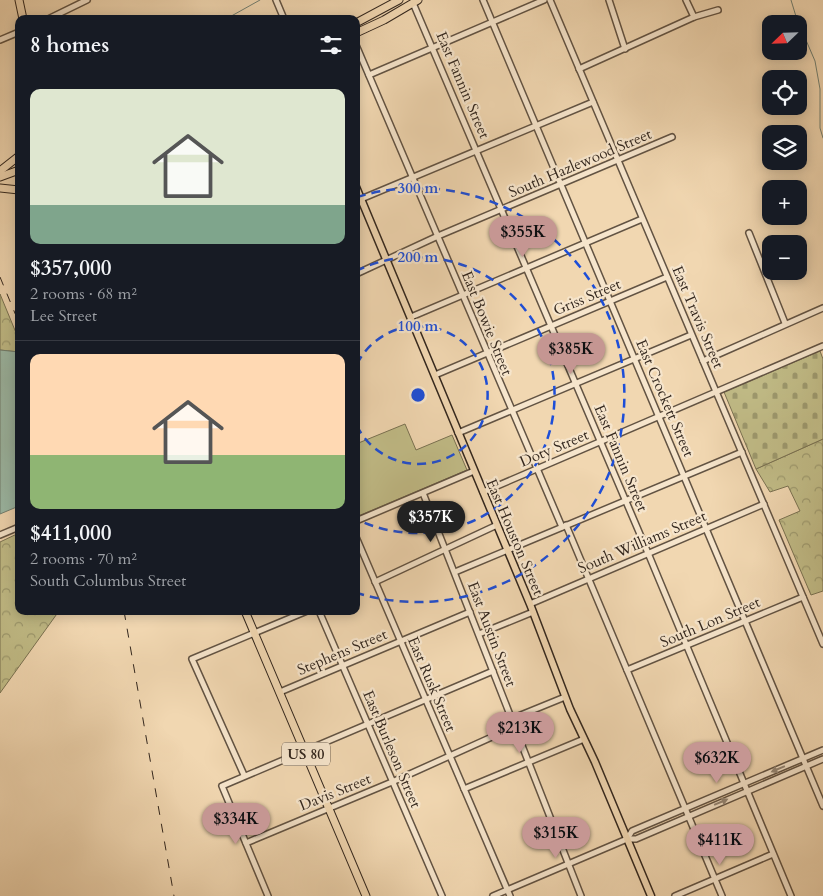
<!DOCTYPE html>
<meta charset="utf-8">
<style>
body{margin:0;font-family:Cardo,serif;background:#20242c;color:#f1f3f6;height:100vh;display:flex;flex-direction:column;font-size:19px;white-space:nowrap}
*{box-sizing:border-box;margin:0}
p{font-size:16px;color:#9ea1a6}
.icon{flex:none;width:28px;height:28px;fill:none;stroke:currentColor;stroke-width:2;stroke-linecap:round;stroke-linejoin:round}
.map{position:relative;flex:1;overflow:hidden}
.drawer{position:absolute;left:15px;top:15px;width:345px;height:600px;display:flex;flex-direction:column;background:#171b24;border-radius:10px;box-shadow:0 2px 12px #0003}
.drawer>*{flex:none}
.needle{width:32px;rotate:247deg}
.tools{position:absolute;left:762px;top:15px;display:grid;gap:10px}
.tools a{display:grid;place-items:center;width:45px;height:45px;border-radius:10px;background:#171b24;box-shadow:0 2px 12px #0003;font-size:25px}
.price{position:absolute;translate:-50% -42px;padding:0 11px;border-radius:18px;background:#c59692;color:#111;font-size:16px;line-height:32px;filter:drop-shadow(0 1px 2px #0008)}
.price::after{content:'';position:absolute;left:50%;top:30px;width:15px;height:11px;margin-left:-8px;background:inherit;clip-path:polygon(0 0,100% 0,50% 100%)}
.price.on{background:#222;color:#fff}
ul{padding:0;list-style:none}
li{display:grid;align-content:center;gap:10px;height:265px;padding:0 15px}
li+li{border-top:1px solid #363941}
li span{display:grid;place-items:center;height:155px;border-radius:10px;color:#555}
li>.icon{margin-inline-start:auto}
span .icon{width:90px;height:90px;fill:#fffc;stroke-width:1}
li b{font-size:21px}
h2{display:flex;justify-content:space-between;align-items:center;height:60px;padding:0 15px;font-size:21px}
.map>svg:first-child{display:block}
.forest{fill:url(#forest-crowns);stroke:#7a7252}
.cemetery{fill:url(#cemetery-stones);stroke:#7a7252}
.park{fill:#c1bc87;stroke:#7a7252}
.water{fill:#9bbaa8;stroke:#717f71}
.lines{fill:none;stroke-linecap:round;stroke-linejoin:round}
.stream{stroke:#717f71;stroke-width:1}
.minor-casing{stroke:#625343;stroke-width:8}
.major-casing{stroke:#33271e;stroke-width:9}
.highway-casing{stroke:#33271e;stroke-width:9}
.minor{stroke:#f6e5cc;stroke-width:5}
.major{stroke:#f1d7b1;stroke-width:6}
.highway{stroke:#f1d7b1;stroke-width:7}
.rail{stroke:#33271e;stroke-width:1;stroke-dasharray:9 9;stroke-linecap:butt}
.oneway{fill:#948675}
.ring{fill:none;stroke:#1d4ed8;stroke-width:2.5;stroke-dasharray:9 6}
.labels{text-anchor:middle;stroke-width:4.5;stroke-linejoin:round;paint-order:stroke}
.shield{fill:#f6e5cc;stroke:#6e6052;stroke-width:1}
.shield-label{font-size:14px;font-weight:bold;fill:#33271e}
.street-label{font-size:15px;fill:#33271e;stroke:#f6e5cc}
.centre{fill:#1d4ed8;stroke:#f6e5cc;stroke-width:2.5}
.ring-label{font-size:15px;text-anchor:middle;font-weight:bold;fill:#1d4ed8;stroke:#f6e5cc;stroke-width:4.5;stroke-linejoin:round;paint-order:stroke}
</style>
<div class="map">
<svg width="823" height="896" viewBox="0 0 823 896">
<defs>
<pattern id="forest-crowns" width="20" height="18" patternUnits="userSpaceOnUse" patternTransform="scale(1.25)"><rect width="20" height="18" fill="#c1bc87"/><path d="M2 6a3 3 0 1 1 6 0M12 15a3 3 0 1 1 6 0" fill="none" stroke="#9d996e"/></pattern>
<pattern id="cemetery-stones" width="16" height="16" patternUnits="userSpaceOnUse" patternTransform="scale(1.25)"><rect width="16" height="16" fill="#c1bc87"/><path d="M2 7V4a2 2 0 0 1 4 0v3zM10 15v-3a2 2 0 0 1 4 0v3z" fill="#9d996e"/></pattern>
</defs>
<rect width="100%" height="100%" fill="#f1d7b1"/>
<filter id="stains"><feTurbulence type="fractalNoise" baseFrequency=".004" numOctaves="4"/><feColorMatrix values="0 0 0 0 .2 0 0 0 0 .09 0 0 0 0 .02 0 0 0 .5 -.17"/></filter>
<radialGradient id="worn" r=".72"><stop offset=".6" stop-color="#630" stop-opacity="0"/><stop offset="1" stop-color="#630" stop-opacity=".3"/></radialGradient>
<g class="forest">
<path d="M 0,294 L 19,340 L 19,352 L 0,350 Z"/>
<path d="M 823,439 L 823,591 L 811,595 L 779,520 L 800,511 L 788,486 L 770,492 L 756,469 Z"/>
<path d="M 19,533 L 19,611 L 59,611 L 0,693 L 0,542 Z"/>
</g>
<path class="cemetery" d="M 820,351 L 823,359 L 823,439 L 756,469 L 724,392 Z"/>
<path class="park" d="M 405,424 L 416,450 L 452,435 L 467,470 L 356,517 L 356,444 Z"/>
<path class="water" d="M 0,350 L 19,352 L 19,506 L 0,514 Z"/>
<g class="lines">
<g class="stream">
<path d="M 791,0 L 798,23"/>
<path d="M 226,19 L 260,0"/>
<path d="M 799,24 L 815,61 L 820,89 L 820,128 L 823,138"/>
</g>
<g class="minor-casing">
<g id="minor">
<path d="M 276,0 L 284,19"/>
<path d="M 483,0 L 823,806"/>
<path d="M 550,0 L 823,644"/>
<path d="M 609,0 L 625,49"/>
<path d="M 686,0 L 694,17"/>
<path d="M 413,3 L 648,553 L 791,896"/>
<path d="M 48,19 L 87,0"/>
<path d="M 0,40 L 19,32"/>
<path d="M 356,45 L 562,527"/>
<path d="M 579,69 L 694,17 L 718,10"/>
<path d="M 369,75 L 544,0"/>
<path d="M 361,199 L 593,102"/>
<path d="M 749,233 L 785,323"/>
<path d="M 356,274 L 438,236 L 672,137"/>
<path d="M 411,317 L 642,219"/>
<path d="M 703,361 L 823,308"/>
<path d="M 435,375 L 667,277"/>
<path d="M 458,433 L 691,335"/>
<path d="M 483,492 L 823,346"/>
<path d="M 423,493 L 581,896"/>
<path d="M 356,521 L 474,471"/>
<path d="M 566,525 L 722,896"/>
<path d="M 0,535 L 19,527"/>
<path d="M 356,537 L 510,896"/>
<path d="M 455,572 L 742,452"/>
<path d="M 375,582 L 497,525"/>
<path d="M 530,604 L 764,504"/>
<path d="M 319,611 L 442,896"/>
<path d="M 479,634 L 533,612"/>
<path d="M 627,670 L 803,597"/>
<path d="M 280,692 L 470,612"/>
<path d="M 511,719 L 565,697"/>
<path d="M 244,775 L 192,659 L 307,611"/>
<path d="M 464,789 L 584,739"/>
<path d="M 627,839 L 632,831 L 823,750"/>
<path d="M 246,843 L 392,782 L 514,727"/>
<path d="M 268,896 L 222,786 L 493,671"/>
<path d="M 493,896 L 627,839 L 636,839 L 823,759"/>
<path d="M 675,896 L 773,854"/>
</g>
</g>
<g class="major-casing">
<path id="major" d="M 356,187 L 530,604 L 570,709 L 595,762 L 651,896"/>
</g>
<g class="highway-casing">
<g id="highway">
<path d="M 19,0 L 23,19"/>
<path d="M 356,23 L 399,0"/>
<path d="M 356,33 L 384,20 L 418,0"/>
<path d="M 0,171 L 19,156"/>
<path d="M 0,177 L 19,170"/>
<path d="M 0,188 L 19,190"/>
<path d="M 245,611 L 366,896"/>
</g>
</g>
<use href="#minor" class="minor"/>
<use href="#major" class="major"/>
<use href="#highway" class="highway"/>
<g class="rail">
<path d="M 0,277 L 19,323"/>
<path d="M 124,611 L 174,896"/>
</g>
</g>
<defs><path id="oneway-solid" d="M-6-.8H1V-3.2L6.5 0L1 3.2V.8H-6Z" transform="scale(1.25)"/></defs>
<g class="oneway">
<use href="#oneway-solid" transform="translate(778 769) rotate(157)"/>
<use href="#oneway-solid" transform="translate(721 802) rotate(-23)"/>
</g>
<g class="ring">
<path d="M357 364A69 69 0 1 1 357 426"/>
<path d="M356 271A138 138 0 1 1 356 519"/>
<path d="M357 197A207 207 0 1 1 357 593"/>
</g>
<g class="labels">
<rect class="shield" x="282" y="742.5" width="48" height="23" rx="4"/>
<g class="shield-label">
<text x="306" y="759">US 80</text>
</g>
<g class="street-label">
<text transform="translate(463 85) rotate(67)" y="5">East Fannin Street</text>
<text transform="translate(580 163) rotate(-23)" y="5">South Hazlewood Street</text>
<text transform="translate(587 297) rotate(-23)" y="5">Griss Street</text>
<text transform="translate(698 317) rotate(67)" y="5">East Travis Street</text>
<text transform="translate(487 323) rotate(68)" y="5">East Bowie Street</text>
<text transform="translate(665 398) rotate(67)" y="5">East Crockett Street</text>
<text transform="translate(554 448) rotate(-23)" y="5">Doty Street</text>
<text transform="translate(621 458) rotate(67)" y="5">East Fannin Street</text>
<text transform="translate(515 537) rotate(67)" y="5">East Houston Street</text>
<text transform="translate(642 542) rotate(-23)" y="5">South Williams Street</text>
<text transform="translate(710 622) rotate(-23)" y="5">South Lon Street</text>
<text transform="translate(492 634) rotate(69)" y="5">East Austin Street</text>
<text transform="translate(342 652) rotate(-23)" y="5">Stephens Street</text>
<text transform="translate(432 684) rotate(67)" y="5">East Rusk Street</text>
<text transform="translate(392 749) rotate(67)" y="5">East Burleson Street</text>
<text transform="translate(335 792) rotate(-22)" y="5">Davis Street</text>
</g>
</g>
<circle cx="418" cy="395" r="8" class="centre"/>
<g class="ring-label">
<text x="418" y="193">300 m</text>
<text x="418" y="262">200 m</text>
<text x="418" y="331">100 m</text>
</g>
<rect width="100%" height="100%" filter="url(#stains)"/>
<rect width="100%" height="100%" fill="url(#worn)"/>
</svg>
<div class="tools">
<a><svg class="needle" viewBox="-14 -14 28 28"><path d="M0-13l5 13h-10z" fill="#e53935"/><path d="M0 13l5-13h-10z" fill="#9ea1a6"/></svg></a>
<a><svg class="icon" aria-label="locate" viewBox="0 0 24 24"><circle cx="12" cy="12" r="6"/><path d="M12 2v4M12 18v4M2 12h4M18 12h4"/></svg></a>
<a><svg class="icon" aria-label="layers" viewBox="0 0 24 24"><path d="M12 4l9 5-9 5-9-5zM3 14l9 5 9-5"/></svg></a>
<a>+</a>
<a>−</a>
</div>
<b class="price" style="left:523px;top:258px">$355K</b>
<b class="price" style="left:571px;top:375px">$385K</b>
<b class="price on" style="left:431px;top:543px">$357K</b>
<b class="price" style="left:520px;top:754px">$213K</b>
<b class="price" style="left:717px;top:784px">$632K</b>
<b class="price" style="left:236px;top:845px">$334K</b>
<b class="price" style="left:556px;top:859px">$315K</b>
<b class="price" style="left:720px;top:866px">$411K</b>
<section class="drawer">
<h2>8 homes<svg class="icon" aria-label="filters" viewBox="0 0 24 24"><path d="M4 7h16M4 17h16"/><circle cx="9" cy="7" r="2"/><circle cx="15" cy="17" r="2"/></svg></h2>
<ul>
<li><span style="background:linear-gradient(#dfe7d0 75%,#7fa58c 0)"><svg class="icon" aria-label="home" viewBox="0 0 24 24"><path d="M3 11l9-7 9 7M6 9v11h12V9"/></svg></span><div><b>$357,000</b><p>2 rooms · 68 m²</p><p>Lee Street</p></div></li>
<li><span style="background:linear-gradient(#ffd9b3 65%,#8fb573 0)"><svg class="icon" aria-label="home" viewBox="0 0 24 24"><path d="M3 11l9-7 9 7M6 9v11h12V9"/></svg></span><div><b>$411,000</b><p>2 rooms · 70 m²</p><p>South Columbus Street</p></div></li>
</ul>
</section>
</div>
